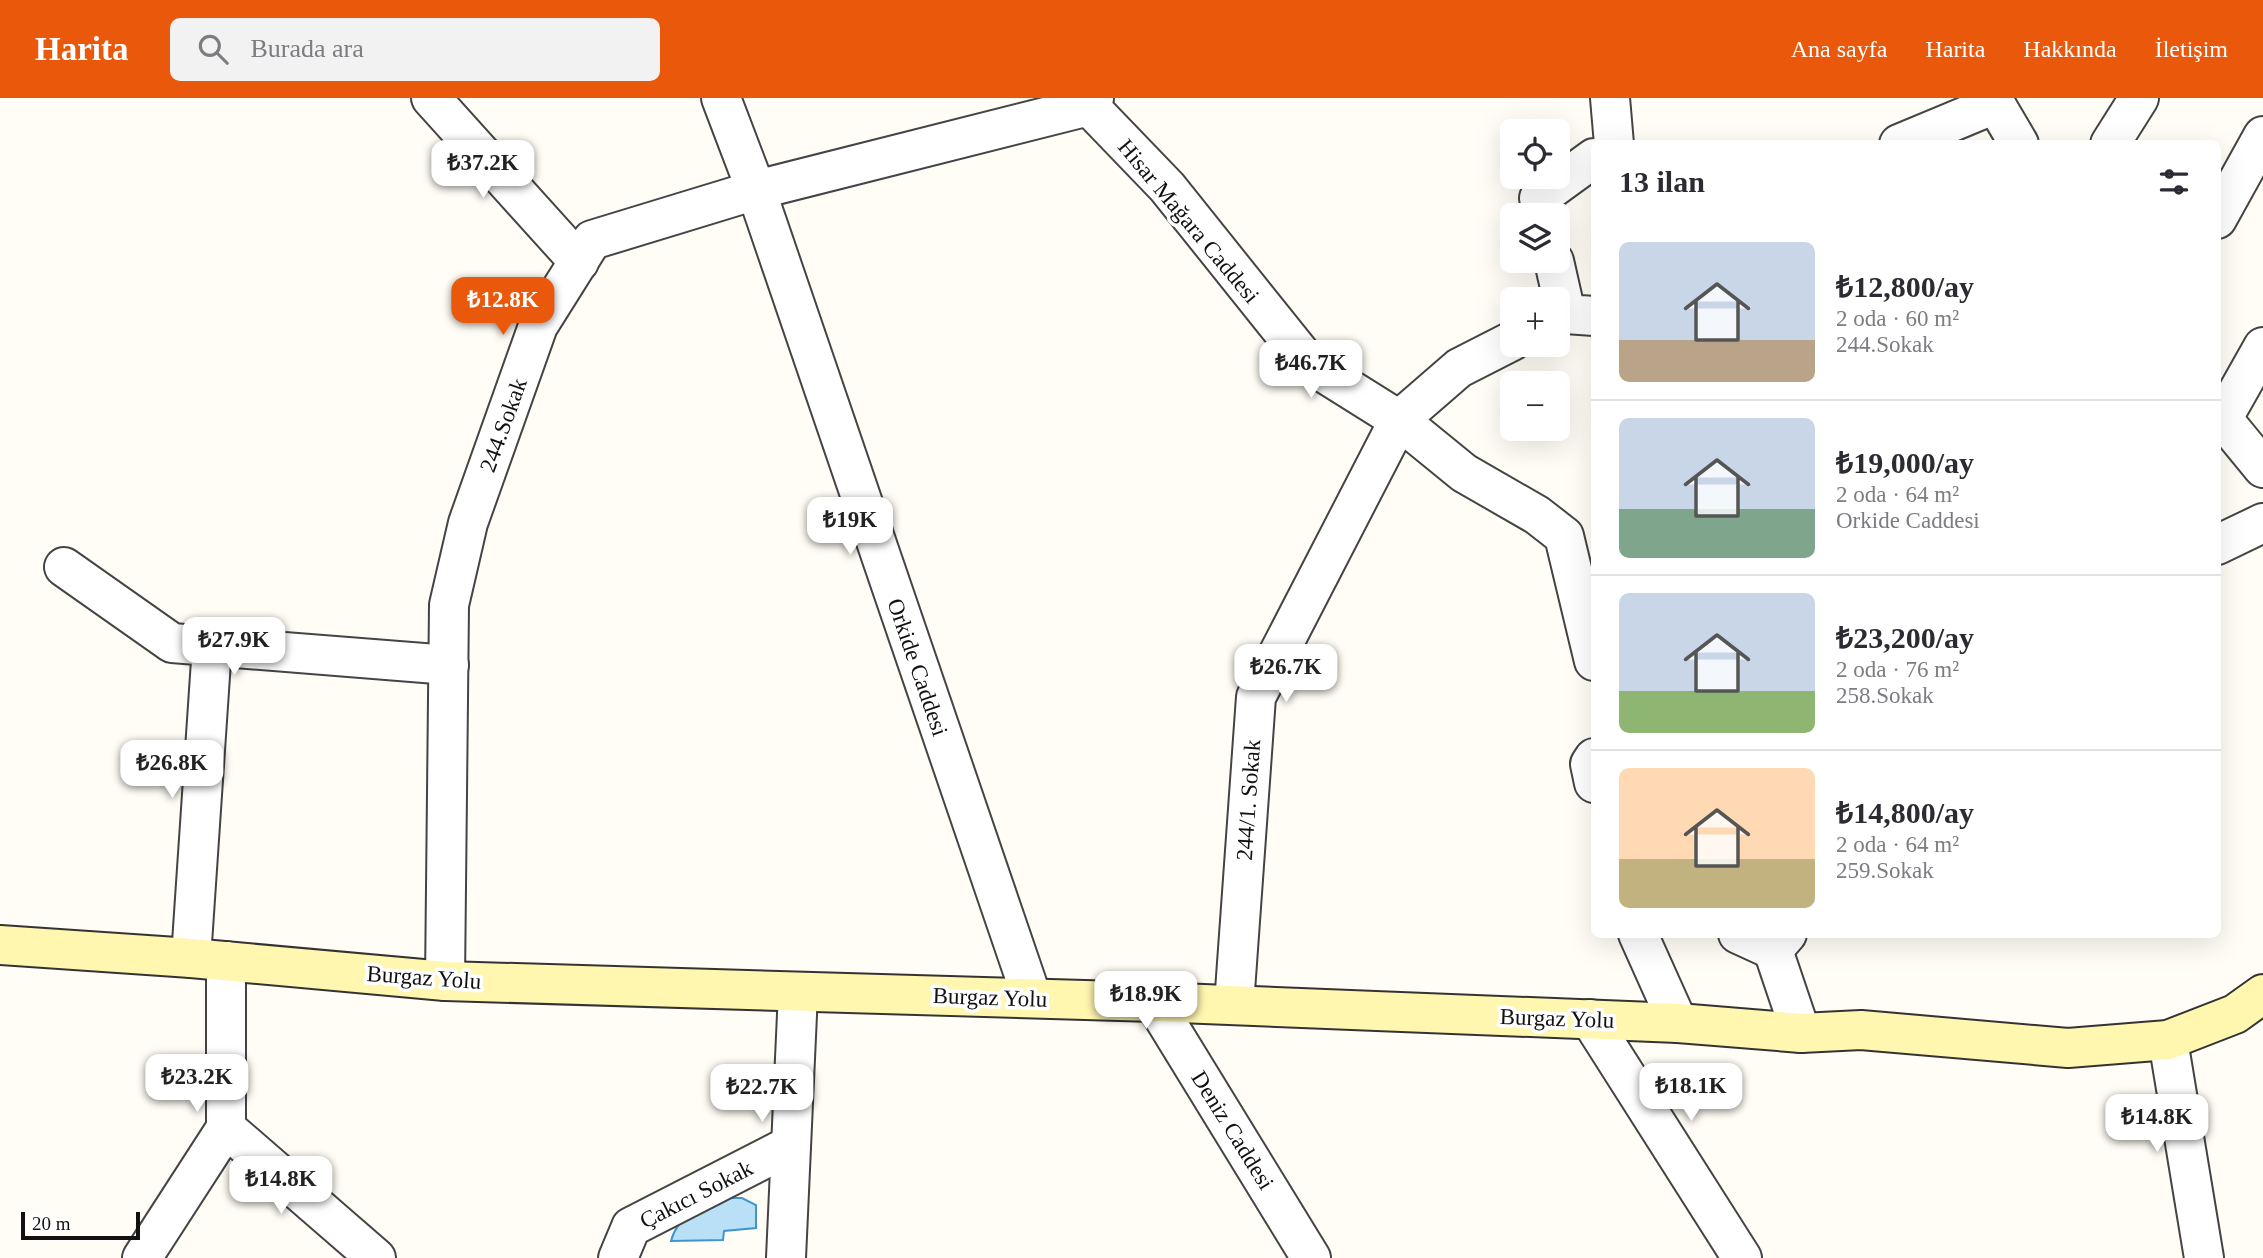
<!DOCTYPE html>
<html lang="tr">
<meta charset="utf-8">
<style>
body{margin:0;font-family:"Times New Roman",serif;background:#f2f2f3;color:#2b2b33;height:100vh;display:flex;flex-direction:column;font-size:26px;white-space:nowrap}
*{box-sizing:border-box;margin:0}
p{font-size:23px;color:#7c7c81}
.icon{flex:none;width:38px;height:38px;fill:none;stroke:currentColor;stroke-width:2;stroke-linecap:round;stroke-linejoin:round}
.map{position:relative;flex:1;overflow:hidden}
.drawer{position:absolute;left:1591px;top:42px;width:630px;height:798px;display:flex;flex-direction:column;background:#fff;border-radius:10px;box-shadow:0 7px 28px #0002}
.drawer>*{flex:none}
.tools{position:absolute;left:1500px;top:21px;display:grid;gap:14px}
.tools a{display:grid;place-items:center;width:70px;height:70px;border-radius:10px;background:#fff;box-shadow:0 7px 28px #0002;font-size:35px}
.scale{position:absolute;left:21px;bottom:18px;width:119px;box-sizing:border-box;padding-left:7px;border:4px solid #111;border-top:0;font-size:19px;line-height:24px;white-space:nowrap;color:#111;-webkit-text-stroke:5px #fff;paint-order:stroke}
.price{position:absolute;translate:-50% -60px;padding:0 16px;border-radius:14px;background:#fff;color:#222;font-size:23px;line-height:46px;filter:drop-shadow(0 2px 4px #0008)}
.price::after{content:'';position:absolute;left:50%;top:42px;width:21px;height:16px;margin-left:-10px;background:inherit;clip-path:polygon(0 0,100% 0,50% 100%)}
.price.on{background:#ea580c;color:#fff}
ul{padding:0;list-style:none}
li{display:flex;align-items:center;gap:21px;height:175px;padding:0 28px}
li+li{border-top:2px solid #e1e1e2}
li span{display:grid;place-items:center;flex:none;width:196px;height:140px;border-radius:10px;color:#555}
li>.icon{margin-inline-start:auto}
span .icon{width:84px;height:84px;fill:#fffc;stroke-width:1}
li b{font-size:30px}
h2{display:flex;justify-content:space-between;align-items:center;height:84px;padding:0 28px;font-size:30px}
header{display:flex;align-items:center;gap:42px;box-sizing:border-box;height:98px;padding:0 35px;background:#ea580c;color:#fff}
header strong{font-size:33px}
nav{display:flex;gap:38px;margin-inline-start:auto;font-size:24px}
.search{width:490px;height:63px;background:#f2f2f3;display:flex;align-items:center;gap:18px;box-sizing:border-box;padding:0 24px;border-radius:10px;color:#7c7c81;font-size:26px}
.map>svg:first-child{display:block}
.water{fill:#b9e0f7;stroke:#3f96cf;stroke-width:2}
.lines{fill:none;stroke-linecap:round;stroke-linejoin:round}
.street-casing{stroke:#444;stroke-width:42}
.secondary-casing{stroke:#333;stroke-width:42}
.street{stroke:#fff;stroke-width:38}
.secondary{stroke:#fff6b0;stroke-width:38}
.labels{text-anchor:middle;stroke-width:7;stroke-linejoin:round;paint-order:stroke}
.street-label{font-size:23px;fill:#111;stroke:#fff}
</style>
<header>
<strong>Harita</strong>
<div class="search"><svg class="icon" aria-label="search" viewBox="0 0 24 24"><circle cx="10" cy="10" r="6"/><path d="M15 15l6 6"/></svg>Burada ara</div>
<nav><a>Ana sayfa</a><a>Harita</a><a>Hakkında</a><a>İletişim</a></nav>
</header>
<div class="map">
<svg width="2263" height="1160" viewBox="0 0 2263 1160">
<rect width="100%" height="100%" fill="#fffdf5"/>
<path class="water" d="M 730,1100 L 742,1100 L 756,1107 L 756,1130 L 724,1133 L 723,1142 L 671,1143 C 678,1115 705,1108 730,1100 Z"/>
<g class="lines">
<g class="street-casing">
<g id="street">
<path d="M 431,0 L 579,164"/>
<path d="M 721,0 L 756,92 L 1032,900"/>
<path d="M 1087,0 L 1089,8 L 1167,89 L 1308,265 L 1399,322 L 1464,375 L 1537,417 L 1564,438 L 1594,563"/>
<path d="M 1610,0 L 1614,46"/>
<path d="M 1992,0 L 2019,46"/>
<path d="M 1899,46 L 1995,6"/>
<path d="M 2110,46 L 2139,0"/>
<path d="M 1543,117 L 1539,100 L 1594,60"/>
<path d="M 2217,121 L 2263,38"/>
<path d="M 1554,163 L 1566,216 L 1594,218"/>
<path d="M 2217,314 L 2263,370"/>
<path d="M 2223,320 L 2263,249"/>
<path d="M 2217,447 L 2263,425"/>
<path d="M 64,469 L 172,545 L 449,567"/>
<path d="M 1594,660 L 1590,666 L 1594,685"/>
<path d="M 1638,836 L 1678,925"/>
<path d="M 1738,836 L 1773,852"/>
<path d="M 1787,836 L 1773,852 L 1801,935"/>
<path d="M 191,860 L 212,548"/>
<path d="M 445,883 L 449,507 L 468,425 L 538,228 L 592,142 L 756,92 L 1089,8 L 1094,0"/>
<path d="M 1154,904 L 1311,1160"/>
<path d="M 1234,907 L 1256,599 L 1399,322 L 1459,270 L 1512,243"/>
<path d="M 1590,921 L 1742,1160"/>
<path d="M 2168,942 L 2204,1160"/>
<path d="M 226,1030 L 376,1160"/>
<path d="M 142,1160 L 226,1030 L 226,863"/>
<path d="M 618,1160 L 631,1129 L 791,1047"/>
<path d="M 786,1160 L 798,894"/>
</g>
</g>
<g class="secondary-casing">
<path id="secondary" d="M 0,847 L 191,860 L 445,883 L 1154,904 L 1678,925 L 1801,935 L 1861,932 L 2068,950 L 2168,942 L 2235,916 L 2263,896"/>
</g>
<use href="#street" class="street"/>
<use href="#secondary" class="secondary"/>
</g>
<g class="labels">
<g class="street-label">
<text transform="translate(1189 123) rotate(50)" y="8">Hisar Mağara Caddesi</text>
<text transform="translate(503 327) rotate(-70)" y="8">244.Sokak</text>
<text transform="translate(918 569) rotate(71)" y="8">Orkide Caddesi</text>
<text transform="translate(1248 702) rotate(-86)" y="8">244/1. Sokak</text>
<text transform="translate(424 879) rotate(4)" y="8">Burgaz Yolu</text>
<text transform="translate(990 899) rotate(2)" y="8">Burgaz Yolu</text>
<text transform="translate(1557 920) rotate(2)" y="8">Burgaz Yolu</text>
<text transform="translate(1233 1032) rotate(58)" y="8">Deniz Caddesi</text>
<text transform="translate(696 1096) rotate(-27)" y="8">Çakıcı Sokak</text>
</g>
</g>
</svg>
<div class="tools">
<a><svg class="icon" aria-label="locate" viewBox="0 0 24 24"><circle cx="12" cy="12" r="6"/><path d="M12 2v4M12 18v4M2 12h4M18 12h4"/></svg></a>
<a><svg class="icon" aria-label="layers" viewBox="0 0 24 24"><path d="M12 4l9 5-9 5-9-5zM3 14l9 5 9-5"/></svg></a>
<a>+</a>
<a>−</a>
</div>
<div class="scale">20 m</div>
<b class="price" style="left:483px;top:102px">₺37.2K</b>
<b class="price on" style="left:503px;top:239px">₺12.8K</b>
<b class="price" style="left:1311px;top:302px">₺46.7K</b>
<b class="price" style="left:850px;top:459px">₺19K</b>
<b class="price" style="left:234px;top:579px">₺27.9K</b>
<b class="price" style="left:1286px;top:606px">₺26.7K</b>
<b class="price" style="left:172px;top:702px">₺26.8K</b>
<b class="price" style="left:1146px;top:933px">₺18.9K</b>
<b class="price" style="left:197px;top:1016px">₺23.2K</b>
<b class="price" style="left:1691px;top:1025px">₺18.1K</b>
<b class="price" style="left:762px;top:1026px">₺22.7K</b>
<b class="price" style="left:2157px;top:1056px">₺14.8K</b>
<b class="price" style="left:281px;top:1118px">₺14.8K</b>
<section class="drawer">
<h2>13 ilan<svg class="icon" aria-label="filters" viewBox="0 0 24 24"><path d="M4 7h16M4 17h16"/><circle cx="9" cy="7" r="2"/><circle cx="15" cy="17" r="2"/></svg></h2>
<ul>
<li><span style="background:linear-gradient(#c9d6e8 70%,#b9a48a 0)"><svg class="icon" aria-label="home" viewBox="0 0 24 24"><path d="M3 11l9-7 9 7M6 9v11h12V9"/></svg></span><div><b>₺12,800/ay</b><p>2 oda · 60 m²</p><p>244.Sokak</p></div></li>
<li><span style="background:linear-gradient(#c9d6e8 65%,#7fa58c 0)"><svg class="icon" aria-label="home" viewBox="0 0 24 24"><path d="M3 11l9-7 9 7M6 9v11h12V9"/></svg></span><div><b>₺19,000/ay</b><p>2 oda · 64 m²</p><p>Orkide Caddesi</p></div></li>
<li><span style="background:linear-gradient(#c9d6e8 70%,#8fb573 0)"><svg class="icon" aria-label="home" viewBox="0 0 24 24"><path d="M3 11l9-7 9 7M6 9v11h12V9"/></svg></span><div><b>₺23,200/ay</b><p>2 oda · 76 m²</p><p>258.Sokak</p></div></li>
<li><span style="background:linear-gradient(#ffd9b3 65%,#c2b280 0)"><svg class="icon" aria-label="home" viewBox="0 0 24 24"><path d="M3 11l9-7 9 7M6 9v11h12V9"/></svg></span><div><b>₺14,800/ay</b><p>2 oda · 64 m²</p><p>259.Sokak</p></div></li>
</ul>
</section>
</div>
